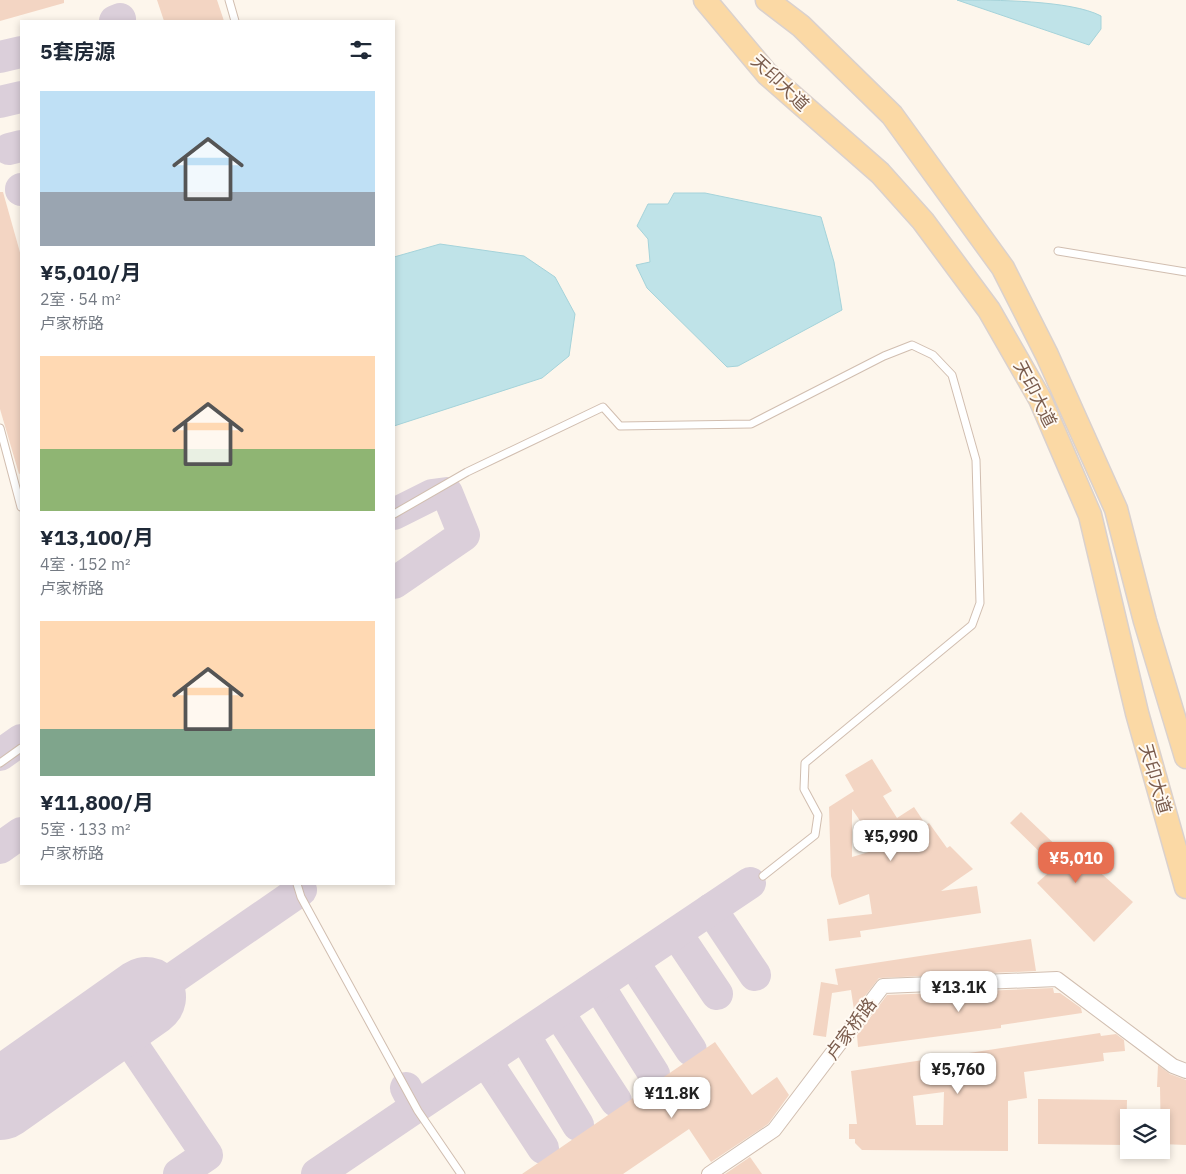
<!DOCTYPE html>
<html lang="zh">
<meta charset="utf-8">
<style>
body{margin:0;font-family:"IBM Plex Sans","Noto Sans SC",sans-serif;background:#f2f2f3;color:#1f2937;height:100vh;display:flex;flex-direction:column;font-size:19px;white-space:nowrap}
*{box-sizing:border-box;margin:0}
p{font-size:16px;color:#747a83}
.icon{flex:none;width:28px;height:28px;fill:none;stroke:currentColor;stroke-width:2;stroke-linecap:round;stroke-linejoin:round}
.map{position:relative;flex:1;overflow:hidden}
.side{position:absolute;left:20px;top:20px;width:375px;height:865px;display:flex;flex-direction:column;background:#fff;border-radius:0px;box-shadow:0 2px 8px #0003}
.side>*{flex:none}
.buttons{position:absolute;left:1120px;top:1109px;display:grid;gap:10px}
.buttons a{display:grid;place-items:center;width:50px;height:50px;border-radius:0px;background:#fff;box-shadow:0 2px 8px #0003;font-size:25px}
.price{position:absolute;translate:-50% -42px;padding:0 11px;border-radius:10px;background:#fff;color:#222;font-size:16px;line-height:32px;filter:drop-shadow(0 1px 2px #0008)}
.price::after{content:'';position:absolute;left:50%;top:30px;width:15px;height:11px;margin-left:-8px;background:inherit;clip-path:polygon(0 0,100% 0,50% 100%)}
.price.active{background:#e76f51;color:#fff}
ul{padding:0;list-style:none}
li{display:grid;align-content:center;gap:10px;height:265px;padding:0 20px}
li span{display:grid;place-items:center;height:155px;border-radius:0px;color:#555}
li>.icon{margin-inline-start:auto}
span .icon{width:90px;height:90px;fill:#fffc;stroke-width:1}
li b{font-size:21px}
h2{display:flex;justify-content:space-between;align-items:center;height:60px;padding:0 20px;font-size:21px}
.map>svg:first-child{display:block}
.water{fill:#bfe3e8;stroke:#a5d3da}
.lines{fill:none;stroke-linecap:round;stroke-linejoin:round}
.taxiway{stroke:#dbcfda;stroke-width:32}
.runway{stroke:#dbcfda;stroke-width:80}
.building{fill:#f3d5c3;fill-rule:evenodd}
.lane-casing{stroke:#d1beb0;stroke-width:9}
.street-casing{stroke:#d1beb0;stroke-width:16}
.primary-casing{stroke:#dad1cd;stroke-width:25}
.lane{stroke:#fff;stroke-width:7}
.street{stroke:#fff;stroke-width:14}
.primary{stroke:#fbd9a5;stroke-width:22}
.labels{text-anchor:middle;stroke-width:4;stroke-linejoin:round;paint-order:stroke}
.street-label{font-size:18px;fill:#7a5c4d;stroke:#fffaf3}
</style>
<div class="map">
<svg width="1186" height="1174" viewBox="0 0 1186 1174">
<rect width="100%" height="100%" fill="#fdf6ec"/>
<g class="water">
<path d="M 957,0 C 994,0 1071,0 1101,16 L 1101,29 L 1089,45 Z"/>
<path d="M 674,193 L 705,193 L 821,217 L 834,262 L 842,310 L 738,366 L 727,367 L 647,288 L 636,265 L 650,262 L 648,239 L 637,226 L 648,204 L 668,204 Z"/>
<path d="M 440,244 L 524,256 L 555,277 L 575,314 L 569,356 L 542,378 L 394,426 L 394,257 Z"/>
</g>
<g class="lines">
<g class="taxiway">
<path d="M 115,21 L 120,19"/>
<path d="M 0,57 L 21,52"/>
<path d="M 0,102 L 21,97"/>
<path d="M 9,149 L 21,146"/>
<path d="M 21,190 L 21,189"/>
<path d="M 394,583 L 464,535 L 447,493 L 432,495 L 394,514"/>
<path d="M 0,755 L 21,740"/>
<path d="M 0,848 L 21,833"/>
<path d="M 711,909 L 755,975"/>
<path d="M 676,933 L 717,994"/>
<path d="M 633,962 L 691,1050"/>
<path d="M 598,985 L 654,1074"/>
<path d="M 146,997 L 301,890 L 299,884"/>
<path d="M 558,1012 L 616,1101"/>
<path d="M 115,1019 L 207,1155 L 179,1174"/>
<path d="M 524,1035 L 578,1125"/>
<path d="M 486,1061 L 543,1148"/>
<path d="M 416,1107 L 750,883"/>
<path d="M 317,1174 L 416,1107 L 406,1088"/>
</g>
<path class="runway" d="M 0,1100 L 146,997"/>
</g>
<g class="building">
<path d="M 0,0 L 64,0 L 64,3 L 0,21 Z"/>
<path d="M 157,0 L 217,0 L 224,21 L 164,21 Z"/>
<path d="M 0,192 L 3,192 L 21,256 L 21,473 L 19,474 L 0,409 Z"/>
<path d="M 872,759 L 892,791 L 883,796 L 897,818 L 914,807 L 926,825 L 929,823 L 947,848 L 950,846 L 973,869 L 941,891 L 977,886 L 981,913 L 860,931 L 861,937 L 829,941 L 827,919 L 872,914 L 869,894 L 839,905 L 831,876 L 829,807 L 854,791 L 845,775 ZM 852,809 L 879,849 L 852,857 Z"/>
<path d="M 1021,812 L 1066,855 L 1073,848 L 1133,902 L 1094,942 L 1037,883 L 1055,867 L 1010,823 Z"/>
<path d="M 1031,939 L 1036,971 L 879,978 L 854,1010 L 851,990 L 832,993 L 826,1037 L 813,1035 L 821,982 L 838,985 L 835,969 Z"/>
<path d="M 1053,988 L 1054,993 L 1060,993 L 1081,1008 L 1082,1013 L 1001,1025 L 1001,1028 L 858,1047 L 857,1035 L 887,995 Z"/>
<path d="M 1100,1033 L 1101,1036 L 1116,1034 L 1124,1040 L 1125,1051 L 1103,1053 L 1104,1061 L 1024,1072 L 1027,1098 L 1008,1101 L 1008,1151 L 862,1150 L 855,1143 L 855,1139 L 849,1139 L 849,1124 L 857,1124 L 851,1071 ZM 944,1092 L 943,1125 L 916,1125 L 913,1096 Z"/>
<path d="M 715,1042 L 752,1095 L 777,1077 L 789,1095 L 768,1124 L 711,1162 L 689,1129 L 623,1174 L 522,1174 Z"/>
<path d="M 1158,1065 L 1170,1074 L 1186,1080 L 1186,1145 L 1161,1144 L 1160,1087 L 1157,1087 Z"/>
<path d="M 1038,1099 L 1127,1100 L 1126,1145 L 1038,1144 Z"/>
<path d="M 750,1157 L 762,1174 L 725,1174 Z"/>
</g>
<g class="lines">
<g class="lane-casing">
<g id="lane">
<path d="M 229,0 L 235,21"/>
<path d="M 1058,251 L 1186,272"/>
<path d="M 0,428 L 21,507"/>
<path d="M 394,514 L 467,472 L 603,407 L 620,426 L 751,424 L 884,356 L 912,345 L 933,355 L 952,375 L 976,460 L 980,603 L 972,625 L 805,763 L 804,789 L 818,815 L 815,835 L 763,876"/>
<path d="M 0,763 L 21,748"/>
<path d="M 297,884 L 301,897 L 418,1111 L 461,1174"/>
</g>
</g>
<g class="street-casing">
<path id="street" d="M 709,1174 L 774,1130 L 883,986 L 1057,979 L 1173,1066 L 1186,1071"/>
</g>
<g class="primary-casing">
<g id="primary">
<path d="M 705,0 L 767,74 L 880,173 L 923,221 L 989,310 L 1040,399 L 1090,515 L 1137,713 L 1186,887"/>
<path d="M 767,0 L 801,26 L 892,115 L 1003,268 L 1047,355 L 1116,509 L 1145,621 L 1186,757"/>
</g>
</g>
<use href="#lane" class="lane"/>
<use href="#street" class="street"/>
<use href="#primary" class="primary"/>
</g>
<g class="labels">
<g class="street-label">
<text transform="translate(780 83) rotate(44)" y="6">天印大道</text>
<text transform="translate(1035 394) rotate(63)" y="6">天印大道</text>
<text transform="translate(1155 779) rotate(74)" y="6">天印大道</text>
<text transform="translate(851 1029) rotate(-53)" y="6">卢家桥路</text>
</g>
</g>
</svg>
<div class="buttons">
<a><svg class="icon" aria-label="layers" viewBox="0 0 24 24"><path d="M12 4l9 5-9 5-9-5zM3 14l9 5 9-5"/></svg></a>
</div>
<b class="price" style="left:891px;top:862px">¥5,990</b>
<b class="price active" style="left:1076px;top:884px">¥5,010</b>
<b class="price" style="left:959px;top:1013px">¥13.1K</b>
<b class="price" style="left:958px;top:1095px">¥5,760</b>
<b class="price" style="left:672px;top:1119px">¥11.8K</b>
<section class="side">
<h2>5套房源<svg class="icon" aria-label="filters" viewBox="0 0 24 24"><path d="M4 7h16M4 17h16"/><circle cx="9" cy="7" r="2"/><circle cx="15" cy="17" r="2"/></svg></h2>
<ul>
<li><span style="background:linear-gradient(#bfe0f5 65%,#9aa5b1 0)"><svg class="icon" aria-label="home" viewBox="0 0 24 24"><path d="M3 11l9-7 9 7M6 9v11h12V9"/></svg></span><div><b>¥5,010/月</b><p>2室 · 54 m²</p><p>卢家桥路</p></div></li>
<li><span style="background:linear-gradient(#ffd9b3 60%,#8fb573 0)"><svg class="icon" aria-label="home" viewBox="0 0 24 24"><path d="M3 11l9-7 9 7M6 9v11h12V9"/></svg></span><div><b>¥13,100/月</b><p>4室 · 152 m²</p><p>卢家桥路</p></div></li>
<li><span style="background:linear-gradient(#ffd9b3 70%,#7fa58c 0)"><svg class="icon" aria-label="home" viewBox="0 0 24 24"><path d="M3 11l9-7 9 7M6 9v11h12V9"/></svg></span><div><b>¥11,800/月</b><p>5室 · 133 m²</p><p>卢家桥路</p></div></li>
</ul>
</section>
</div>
